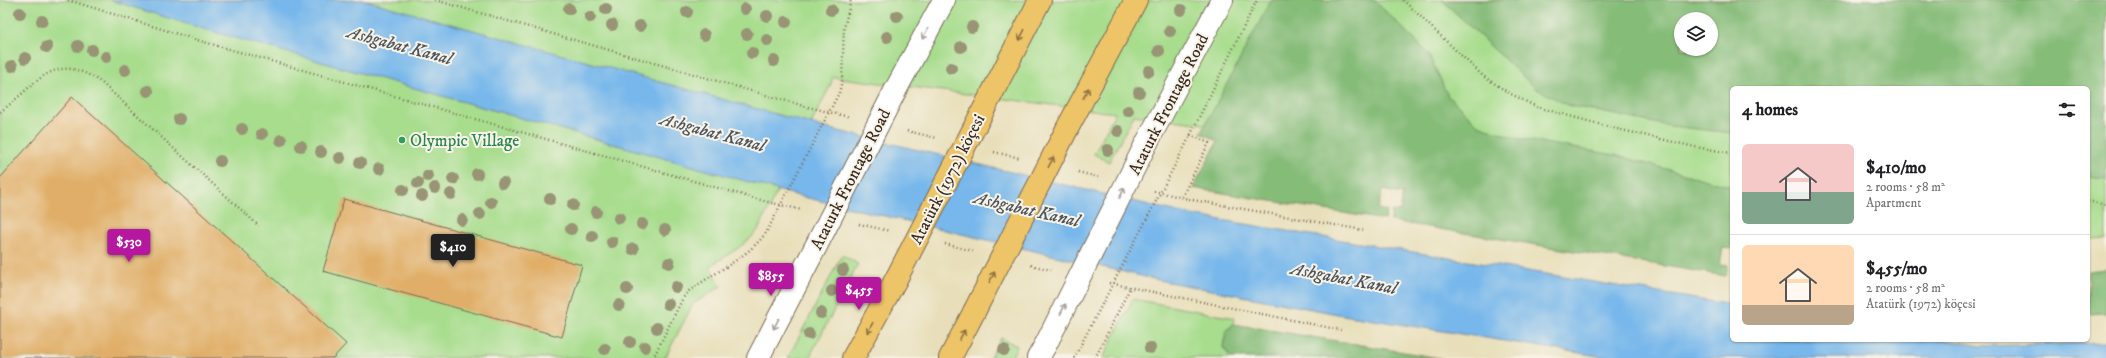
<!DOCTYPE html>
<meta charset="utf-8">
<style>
body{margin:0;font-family:"IM FELL DW Pica",serif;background:#f6f6f6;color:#202124;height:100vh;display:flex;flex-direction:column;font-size:15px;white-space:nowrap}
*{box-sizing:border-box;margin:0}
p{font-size:13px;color:#757577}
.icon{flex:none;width:22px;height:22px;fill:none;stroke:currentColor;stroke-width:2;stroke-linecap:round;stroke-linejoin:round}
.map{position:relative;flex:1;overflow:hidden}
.sheet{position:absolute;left:1730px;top:86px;width:360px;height:256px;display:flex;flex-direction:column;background:#fff;border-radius:6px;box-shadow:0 1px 3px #0004}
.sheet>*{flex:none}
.fabs{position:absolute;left:1674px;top:12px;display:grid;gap:8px}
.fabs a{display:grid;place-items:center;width:44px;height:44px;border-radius:50%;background:#fff;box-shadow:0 1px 3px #0004;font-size:20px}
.price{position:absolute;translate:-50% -34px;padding:0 9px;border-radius:4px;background:#b5179e;color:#fff;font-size:13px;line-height:26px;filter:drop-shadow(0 1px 2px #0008)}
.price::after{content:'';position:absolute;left:50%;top:24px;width:12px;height:9px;margin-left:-6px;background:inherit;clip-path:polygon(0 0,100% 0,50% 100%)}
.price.active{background:#222;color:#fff}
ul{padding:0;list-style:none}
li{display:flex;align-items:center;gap:12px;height:100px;padding:0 12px}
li+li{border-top:1px solid #e0e0e0}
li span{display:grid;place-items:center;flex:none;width:112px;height:80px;border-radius:6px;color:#555}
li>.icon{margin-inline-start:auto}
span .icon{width:48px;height:48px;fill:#fffc;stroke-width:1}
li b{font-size:17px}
h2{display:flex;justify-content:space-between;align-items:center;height:48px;padding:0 12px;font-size:17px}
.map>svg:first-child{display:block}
.green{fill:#a7dd8d;stroke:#718456;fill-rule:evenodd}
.forest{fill:#85bc78;stroke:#60734b;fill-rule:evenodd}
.water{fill:#77b7eb;stroke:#597084}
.building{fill:#e0ae67}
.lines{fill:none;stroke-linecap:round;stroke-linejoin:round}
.minor-casing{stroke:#786955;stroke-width:24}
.major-casing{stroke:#786955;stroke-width:24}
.path{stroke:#786955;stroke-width:2.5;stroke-dasharray:1 3;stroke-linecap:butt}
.minor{stroke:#fff;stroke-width:22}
.major{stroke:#eec469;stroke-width:22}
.minor-bridge-casing{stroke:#786955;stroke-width:24;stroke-linecap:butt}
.major-bridge-casing{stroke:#786955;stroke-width:24;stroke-linecap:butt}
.path-bridge{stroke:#786955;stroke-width:2.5;stroke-dasharray:1 3;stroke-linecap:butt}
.minor-bridge{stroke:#fff;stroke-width:22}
.major-bridge{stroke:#eec469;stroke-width:22}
.tree{fill:#989474}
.oneway{stroke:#a79f9a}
.oneway2{stroke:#8c6f40}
.leisure-dot{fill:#2e9e5b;stroke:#f7f3e8;stroke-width:1.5}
.labels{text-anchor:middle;stroke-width:4;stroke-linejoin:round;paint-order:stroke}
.street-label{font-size:17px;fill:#3b2a1e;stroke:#f7f3e8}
.leisure-label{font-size:17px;fill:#27864d;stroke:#f7f3e8;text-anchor:start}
.water-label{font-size:18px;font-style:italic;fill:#4d545c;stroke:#f7f3e8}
</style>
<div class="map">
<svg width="2106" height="358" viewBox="0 0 2106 358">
<rect width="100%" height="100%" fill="#f7f3e8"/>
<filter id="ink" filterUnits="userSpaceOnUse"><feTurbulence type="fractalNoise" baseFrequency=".025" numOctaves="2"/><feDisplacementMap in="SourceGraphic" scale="8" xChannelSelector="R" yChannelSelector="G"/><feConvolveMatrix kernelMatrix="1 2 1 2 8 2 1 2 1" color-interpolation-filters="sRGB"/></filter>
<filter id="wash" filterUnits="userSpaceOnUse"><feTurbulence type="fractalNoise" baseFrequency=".012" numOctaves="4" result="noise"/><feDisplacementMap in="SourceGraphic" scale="16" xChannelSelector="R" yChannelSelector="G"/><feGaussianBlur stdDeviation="0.9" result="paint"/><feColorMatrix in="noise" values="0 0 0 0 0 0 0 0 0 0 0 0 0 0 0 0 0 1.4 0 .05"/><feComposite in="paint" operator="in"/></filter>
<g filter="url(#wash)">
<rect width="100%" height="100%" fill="#e8dfba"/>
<g class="green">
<path d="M 0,0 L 2106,0 L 2106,240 L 2088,238 L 2088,88 L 1732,88 L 1732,192 L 1134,115 L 1109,162 L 1094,154 L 1115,113 L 833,77 L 830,86 L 758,230 C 745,246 727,255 710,266 L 721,286 L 693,304 L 665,358 L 0,358 ZM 1681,19 L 1711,19 L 1711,49 L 1681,49 Z"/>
<path d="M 842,255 L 858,264 L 809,358 L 788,358 Z"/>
<path d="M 1133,299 L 1234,318 L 1233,324 L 1226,332 L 1223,347 L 1231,358 L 1103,358 Z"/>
<path d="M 1001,338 L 1017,346 L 1011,358 L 990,358 Z"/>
</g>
<g class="forest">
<path d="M 1271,0 L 1374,0 L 1428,53 L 1448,96 L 1478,125 L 1515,138 L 1615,155 L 1732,187 L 1732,249 L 1723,248 L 1720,264 L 1728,265 L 1726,276 L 1391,221 L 1392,211 L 1400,212 L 1403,194 L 1382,190 L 1378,209 L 1387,211 L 1385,220 L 1193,188 L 1218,141 L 1201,133 Z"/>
<path d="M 1442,0 L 2106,0 L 2106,179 L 2088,176 L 2088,88 L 1732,88 L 1732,133 L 1669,126 L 1567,105 L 1535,88 ZM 1681,19 L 1711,19 L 1711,49 L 1681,49 Z"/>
<path d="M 2106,269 L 2106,313 L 2088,314 L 2088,271 Z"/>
<path d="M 1233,324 L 1440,358 L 1231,358 L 1223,347 L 1226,332 Z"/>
</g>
<path class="water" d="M 110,0 L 365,0 L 826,128 L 1191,215 L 1732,305 L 1732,340 L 1945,340 L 1980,346 L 2106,343 L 2106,358 L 1610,358 L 1343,315 L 1158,280 L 795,195 L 200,28 Z"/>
<g id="blocks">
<g class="building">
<path d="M 72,97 L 346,344 L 333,358 L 0,358 L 0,178 Z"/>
<path d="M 344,199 L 582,265 L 562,337 L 323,271 Z"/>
</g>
</g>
</g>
<g filter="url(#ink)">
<use href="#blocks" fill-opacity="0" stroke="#786955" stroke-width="1"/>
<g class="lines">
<g class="minor-casing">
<g id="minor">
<path d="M 896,89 L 944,0"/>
<path d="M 1145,146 L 1222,0"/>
<path d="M 758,358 L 813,252"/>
<path d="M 1038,358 L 1046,344"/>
</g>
</g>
<g class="major-casing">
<g id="major">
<path d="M 986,105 L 1040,0"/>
<path d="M 1068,127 L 1136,0"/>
<path d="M 853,358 L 895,281"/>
<path d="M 950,358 L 974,312"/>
</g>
</g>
<g class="path">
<path d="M 68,0 L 197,40 L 764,201 L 802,210"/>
<path d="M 435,0 L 804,106 L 849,117"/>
<path d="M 1403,0 L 1483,76 L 1509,93 L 1537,107 L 1613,128 L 1695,147 L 1732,153"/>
<path d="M 839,93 L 842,81 L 844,28 L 851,0"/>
<path d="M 0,112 C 37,85 53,48 102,83 L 259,226"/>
<path d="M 907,131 L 937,138"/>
<path d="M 1187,142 L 1257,0"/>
<path d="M 994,152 L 1020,158"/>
<path d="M 1078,172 L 1098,177"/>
<path d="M 1154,191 L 1193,200 L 1363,230"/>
<path d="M 1182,197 L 1209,143 L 1190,135"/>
<path d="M 2088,201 L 2106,205"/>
<path d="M 859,224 L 890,231"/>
<path d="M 945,244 L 973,251"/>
<path d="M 1031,265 L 1051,270"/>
<path d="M 1109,283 L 1341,330"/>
<path d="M 653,358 L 683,298 L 689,291 C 713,273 751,256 767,231"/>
<path d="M 1095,358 L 1130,288"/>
</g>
<use href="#minor" class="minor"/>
<use href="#major" class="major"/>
<g class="minor-bridge-casing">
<g id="minor-bridge">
<path d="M 813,252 L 896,89"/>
<path d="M 1046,344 L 1145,146"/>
</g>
</g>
<g class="major-bridge-casing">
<g id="major-bridge">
<path d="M 895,281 L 986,105"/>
<path d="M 974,312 L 1068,127"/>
</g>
</g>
<g class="path-bridge">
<path d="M 767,231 L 839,93"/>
<path d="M 1074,358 L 1187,142"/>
</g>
<use href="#minor-bridge" class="minor-bridge"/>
<use href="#major-bridge" class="major-bridge"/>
</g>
<g class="tree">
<circle cx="569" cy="9" r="6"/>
<circle cx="606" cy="9" r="6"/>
<circle cx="745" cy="9" r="6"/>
<circle cx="831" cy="10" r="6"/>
<circle cx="1181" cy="10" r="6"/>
<circle cx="687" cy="12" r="6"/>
<circle cx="20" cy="13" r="6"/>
<circle cx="767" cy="16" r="6"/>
<circle cx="897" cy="16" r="6"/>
<circle cx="590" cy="17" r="6"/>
<circle cx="42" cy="21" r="6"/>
<circle cx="786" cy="22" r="6"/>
<circle cx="612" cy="25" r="6"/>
<circle cx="640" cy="26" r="6"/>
<circle cx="972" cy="27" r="6"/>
<circle cx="1170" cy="31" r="6"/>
<circle cx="747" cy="34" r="6"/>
<circle cx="704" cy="35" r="6"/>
<circle cx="887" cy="37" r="6"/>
<circle cx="767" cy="40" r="6"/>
<circle cx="78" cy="46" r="6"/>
<circle cx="47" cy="47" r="6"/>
<circle cx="961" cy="47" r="6"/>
<circle cx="92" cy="50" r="6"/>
<circle cx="1159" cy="51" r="6"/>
<circle cx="752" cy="53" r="6"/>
<circle cx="106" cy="57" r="6"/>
<circle cx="25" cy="58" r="6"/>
<circle cx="774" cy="61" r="6"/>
<circle cx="12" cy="66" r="6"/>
<circle cx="951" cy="68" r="6"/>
<circle cx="125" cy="70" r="6"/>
<circle cx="1149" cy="71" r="6"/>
<circle cx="148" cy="91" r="6"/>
<circle cx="1139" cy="92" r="6"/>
<circle cx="1128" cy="111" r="6"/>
<circle cx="179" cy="119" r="6"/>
<circle cx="242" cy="129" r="6"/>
<circle cx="1118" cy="131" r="6"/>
<circle cx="262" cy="134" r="6"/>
<circle cx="281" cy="140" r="6"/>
<circle cx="301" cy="146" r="6"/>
<circle cx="1108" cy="150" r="6"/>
<circle cx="321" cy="152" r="6"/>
<circle cx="340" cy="158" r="6"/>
<circle cx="220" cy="161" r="6"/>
<circle cx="360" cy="163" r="6"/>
<circle cx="379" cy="169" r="6"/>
<circle cx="477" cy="174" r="6"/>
<circle cx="428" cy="176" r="6"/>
<circle cx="453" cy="179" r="6"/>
<circle cx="418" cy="183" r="6"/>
<circle cx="503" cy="183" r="6"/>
<circle cx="435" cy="188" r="6"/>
<circle cx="403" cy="190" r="6"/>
<circle cx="451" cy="194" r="6"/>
<circle cx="422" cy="196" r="6"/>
<circle cx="550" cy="199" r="6"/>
<circle cx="491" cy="202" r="6"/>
<circle cx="573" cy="205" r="6"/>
<circle cx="596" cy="212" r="6"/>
<circle cx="480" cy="214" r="6"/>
<circle cx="619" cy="218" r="6"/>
<circle cx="462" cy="220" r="6"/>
<circle cx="642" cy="224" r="6"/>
<circle cx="571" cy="229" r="6"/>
<circle cx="665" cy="230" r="6"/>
<circle cx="592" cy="236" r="6"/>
<circle cx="612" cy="242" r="6"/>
<circle cx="633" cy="249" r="6"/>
<circle cx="669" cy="263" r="6"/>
<circle cx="843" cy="270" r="6"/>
<circle cx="676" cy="287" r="6"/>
<circle cx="627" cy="289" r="6"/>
<circle cx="832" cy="291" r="6"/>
<circle cx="668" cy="304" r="6"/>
<circle cx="619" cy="305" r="6"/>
<circle cx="821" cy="313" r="6"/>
<circle cx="657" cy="328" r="6"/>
<circle cx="809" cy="334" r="6"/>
<circle cx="630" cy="342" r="6"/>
<circle cx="645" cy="347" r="6"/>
<circle cx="1150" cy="348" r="6"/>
<circle cx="605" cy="349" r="6"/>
<circle cx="1004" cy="350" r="6"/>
</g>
<defs><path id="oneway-shaft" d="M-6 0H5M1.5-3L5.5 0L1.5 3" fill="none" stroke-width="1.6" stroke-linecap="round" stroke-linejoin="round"/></defs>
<g class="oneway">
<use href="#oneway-shaft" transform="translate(925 34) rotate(118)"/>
<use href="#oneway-shaft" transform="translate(1122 193) rotate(-63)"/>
<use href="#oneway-shaft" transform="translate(1063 309) rotate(-63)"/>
<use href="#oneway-shaft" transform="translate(776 324) rotate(117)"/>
</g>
<g class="oneway2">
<use href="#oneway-shaft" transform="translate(1022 35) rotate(117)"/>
<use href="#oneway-shaft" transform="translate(1086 93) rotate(-62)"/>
<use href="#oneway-shaft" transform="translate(1051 162) rotate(-63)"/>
<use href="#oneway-shaft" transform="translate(992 277) rotate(-63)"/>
<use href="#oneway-shaft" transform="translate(870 328) rotate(118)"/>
<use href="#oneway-shaft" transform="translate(962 335) rotate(-62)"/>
</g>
</g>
<circle class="leisure-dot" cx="402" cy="140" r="4"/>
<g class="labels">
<g class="street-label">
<text transform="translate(1168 104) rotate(-63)" y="6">Ataturk Frontage Road</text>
<text transform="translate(850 179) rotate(-63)" y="6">Ataturk Frontage Road</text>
<text transform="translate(947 179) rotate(-63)" y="6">Atatürk (1972) köçesi</text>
</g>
<g class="leisure-label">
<text x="410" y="146">Olympic Village</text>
</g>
<g class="water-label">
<text transform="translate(400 45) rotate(15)" y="6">Ashgabat Kanal</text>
<text transform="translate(713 132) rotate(15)" y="6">Ashgabat Kanal</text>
<text transform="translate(1027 209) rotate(13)" y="6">Ashgabat Kanal</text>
<text transform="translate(1344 278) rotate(11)" y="6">Ashgabat Kanal</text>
</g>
</g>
</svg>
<div class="fabs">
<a><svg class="icon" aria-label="layers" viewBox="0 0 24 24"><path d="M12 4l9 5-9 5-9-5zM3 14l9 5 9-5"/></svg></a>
</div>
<b class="price" style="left:129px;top:263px">$530</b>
<b class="price active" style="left:453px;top:268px">$410</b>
<b class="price" style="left:771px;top:297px">$855</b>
<b class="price" style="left:859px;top:311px">$455</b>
<section class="sheet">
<h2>4 homes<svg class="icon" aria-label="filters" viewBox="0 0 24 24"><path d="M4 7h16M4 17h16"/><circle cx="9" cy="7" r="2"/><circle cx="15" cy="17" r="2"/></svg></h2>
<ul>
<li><span style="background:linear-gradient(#f6c9c9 60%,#7fa58c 0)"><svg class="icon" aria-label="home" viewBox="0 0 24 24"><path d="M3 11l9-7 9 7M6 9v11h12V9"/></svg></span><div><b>$410/mo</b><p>2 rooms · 58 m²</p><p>Apartment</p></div></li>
<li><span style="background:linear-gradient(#ffd9b3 75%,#b9a48a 0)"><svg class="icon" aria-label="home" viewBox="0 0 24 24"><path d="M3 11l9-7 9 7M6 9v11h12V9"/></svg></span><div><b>$455/mo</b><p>2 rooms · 58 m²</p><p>Atatürk (1972) köçesi</p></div></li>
</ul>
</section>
</div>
